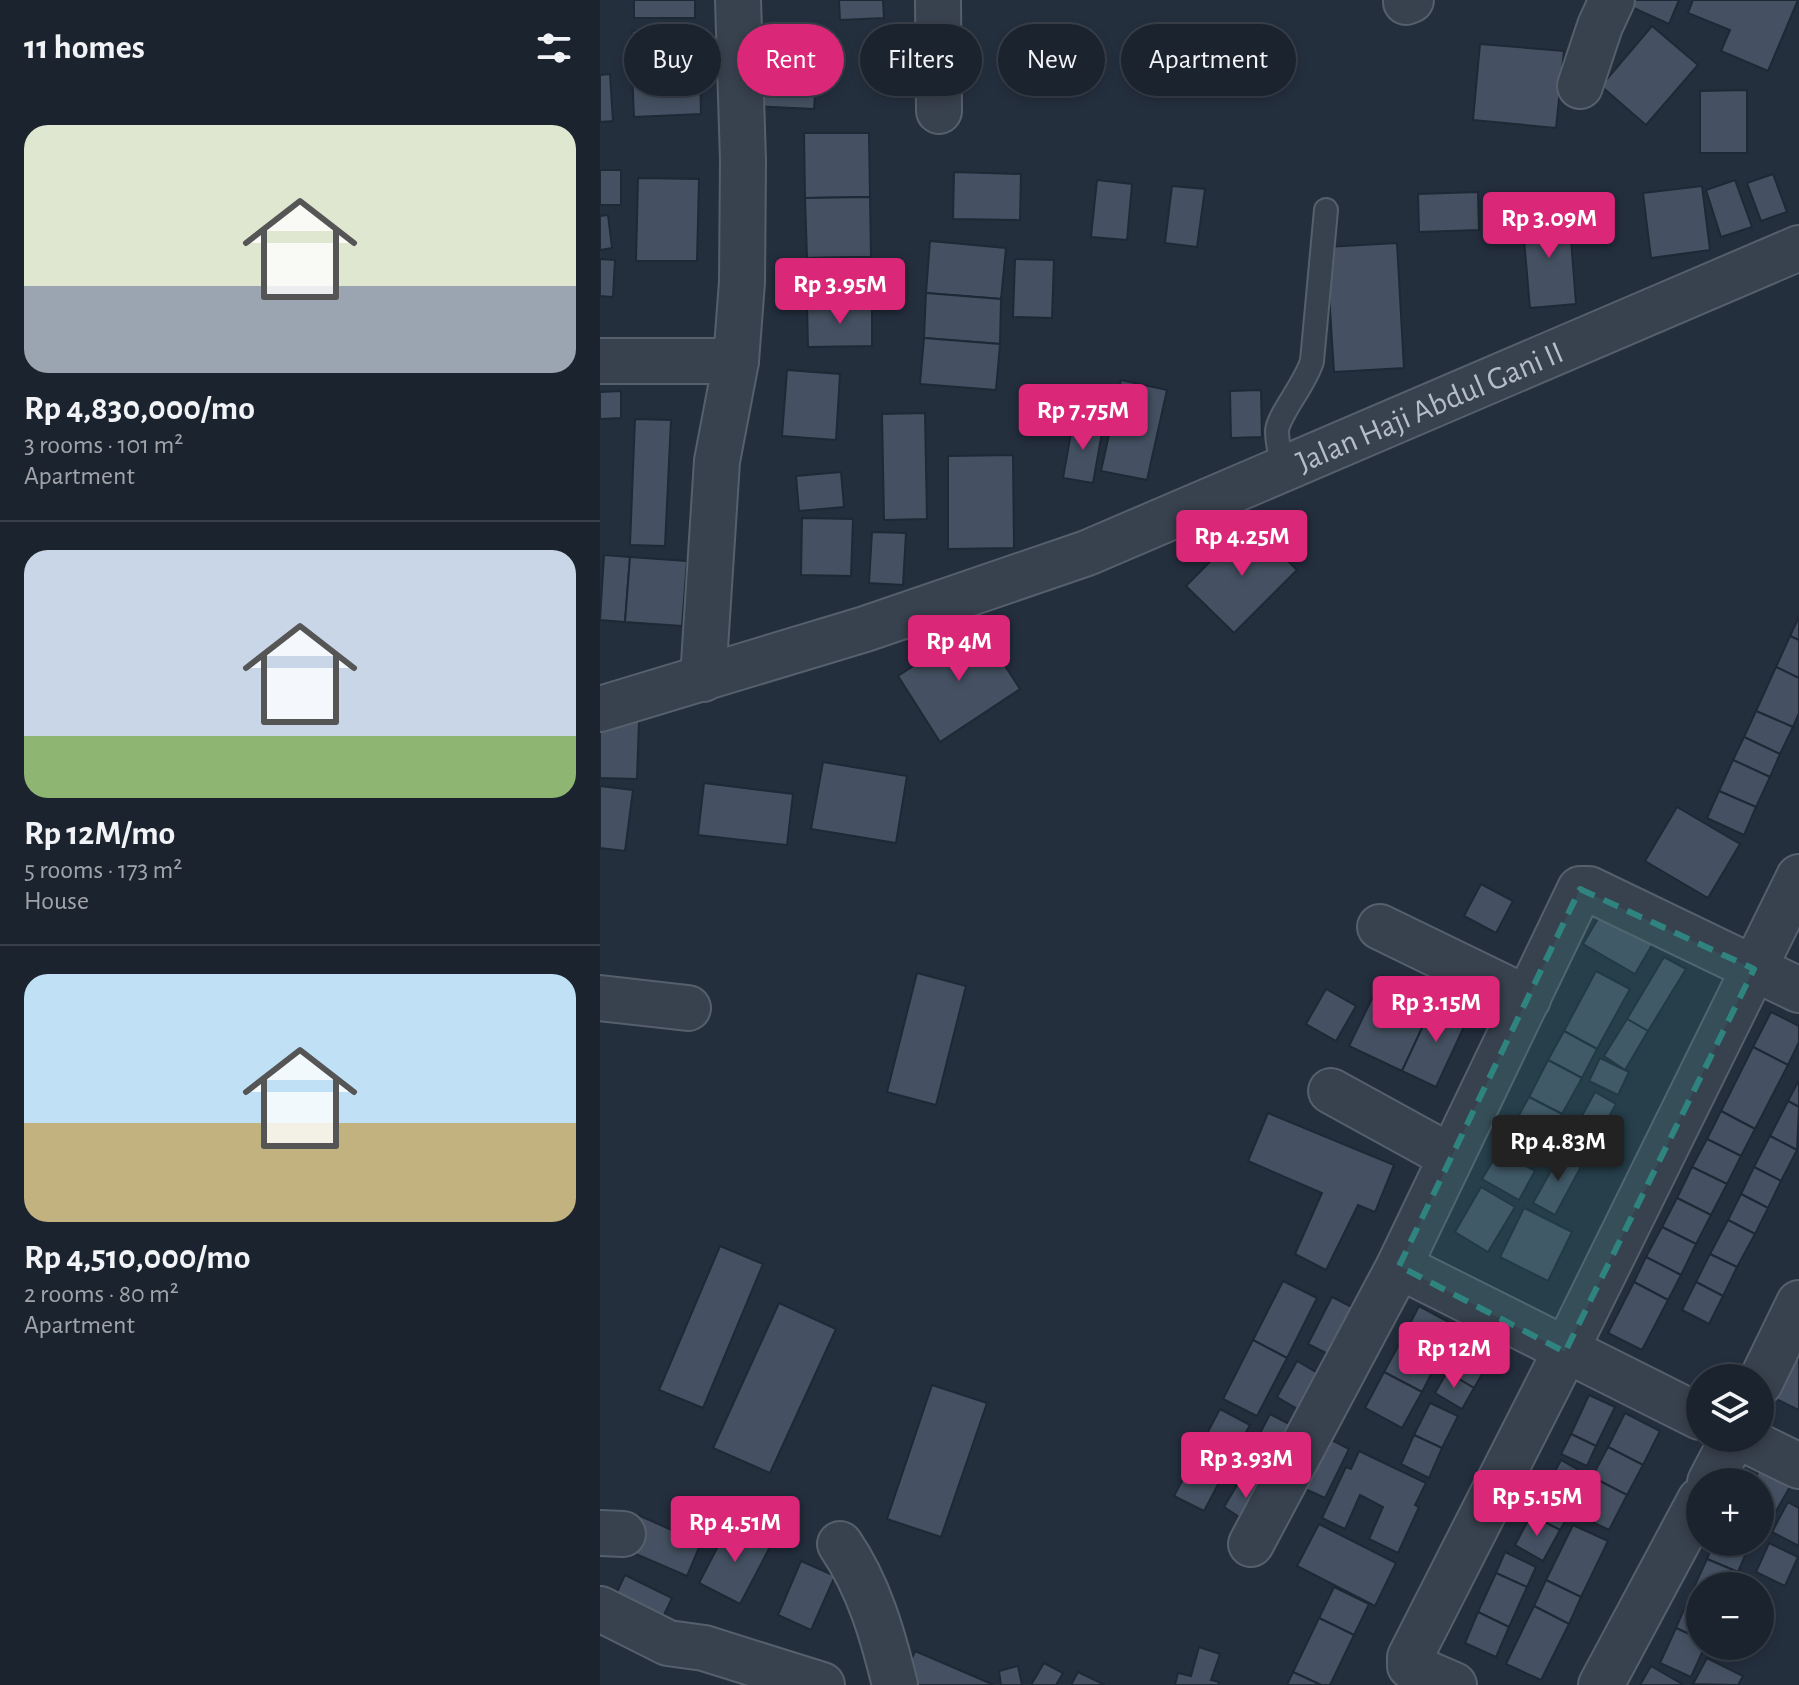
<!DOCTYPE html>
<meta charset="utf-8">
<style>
body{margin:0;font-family:"Alegreya Sans",sans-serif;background:#282f3a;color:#f1f3f6;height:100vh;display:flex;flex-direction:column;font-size:30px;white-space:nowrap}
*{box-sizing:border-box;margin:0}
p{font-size:26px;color:#a0a4aa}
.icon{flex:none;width:44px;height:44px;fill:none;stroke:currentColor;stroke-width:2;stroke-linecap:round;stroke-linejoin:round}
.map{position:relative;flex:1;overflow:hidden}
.side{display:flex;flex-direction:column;background:#1b232e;width:600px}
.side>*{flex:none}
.top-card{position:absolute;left:24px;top:24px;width:760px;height:72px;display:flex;gap:16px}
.fabs{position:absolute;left:1086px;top:1364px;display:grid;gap:16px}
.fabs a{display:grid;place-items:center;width:88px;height:88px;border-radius:50%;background:#1b232e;box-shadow:0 4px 12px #0003,0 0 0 2px #39404a;font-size:40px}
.price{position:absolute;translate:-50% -68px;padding:0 18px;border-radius:8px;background:#db2777;color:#fff;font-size:26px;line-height:52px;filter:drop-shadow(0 2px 4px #0008)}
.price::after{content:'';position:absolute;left:50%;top:48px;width:24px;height:18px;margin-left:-12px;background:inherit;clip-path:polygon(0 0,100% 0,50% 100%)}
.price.selected{background:#222;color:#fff}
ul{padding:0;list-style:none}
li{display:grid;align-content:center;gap:16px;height:424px;padding:0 24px}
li+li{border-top:2px solid #39404a}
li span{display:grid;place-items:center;height:248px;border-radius:24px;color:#555}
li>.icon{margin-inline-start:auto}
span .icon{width:144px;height:144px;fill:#fffc;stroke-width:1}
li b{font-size:34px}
h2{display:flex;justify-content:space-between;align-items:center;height:96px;padding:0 24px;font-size:34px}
.pill{padding:0 28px;border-radius:36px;background:#1b232e;box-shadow:0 4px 12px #0003,0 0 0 2px #39404a;font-size:28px;line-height:72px}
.pill.selected{background:#db2777;color:#fff}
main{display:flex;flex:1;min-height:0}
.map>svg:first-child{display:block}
.building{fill:#455162;stroke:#1f2835;stroke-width:2}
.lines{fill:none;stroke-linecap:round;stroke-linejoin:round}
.service-casing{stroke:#565f6c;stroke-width:26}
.minor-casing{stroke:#565f6c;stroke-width:48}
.tertiary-casing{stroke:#565f6c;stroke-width:48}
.service{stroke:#38414e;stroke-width:22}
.minor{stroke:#38414e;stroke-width:44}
.tertiary{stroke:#38414e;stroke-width:44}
.marked{fill:#308480;fill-opacity:0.2;stroke:#308480;stroke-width:6;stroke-dasharray:16 10;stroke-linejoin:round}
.labels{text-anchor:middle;stroke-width:8;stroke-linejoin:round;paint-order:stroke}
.street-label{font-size:32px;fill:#b4bcc9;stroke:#1d2633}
</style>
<main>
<section class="side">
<h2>11 homes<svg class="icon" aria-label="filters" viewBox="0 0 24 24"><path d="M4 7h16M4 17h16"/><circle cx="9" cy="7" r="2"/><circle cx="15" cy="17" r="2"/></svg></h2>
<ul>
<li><span style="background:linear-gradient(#dfe7d0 65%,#9aa5b1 0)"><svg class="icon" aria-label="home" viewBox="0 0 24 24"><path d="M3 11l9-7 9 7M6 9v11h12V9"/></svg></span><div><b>Rp 4,830,000/mo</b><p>3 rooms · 101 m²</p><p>Apartment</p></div></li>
<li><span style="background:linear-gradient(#c9d6e8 75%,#8fb573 0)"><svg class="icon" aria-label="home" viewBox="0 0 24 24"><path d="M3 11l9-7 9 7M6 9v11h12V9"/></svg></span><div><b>Rp 12M/mo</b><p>5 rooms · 173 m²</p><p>House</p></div></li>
<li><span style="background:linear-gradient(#bfe0f5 60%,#c2b280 0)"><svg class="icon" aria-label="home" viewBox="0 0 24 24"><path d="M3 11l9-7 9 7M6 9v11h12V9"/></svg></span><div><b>Rp 4,510,000/mo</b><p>2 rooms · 80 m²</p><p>Apartment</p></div></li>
</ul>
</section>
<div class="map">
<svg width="1199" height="1685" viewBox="0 0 1199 1685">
<rect width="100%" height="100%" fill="#242f3e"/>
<g class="building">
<rect x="34" y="0" width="61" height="18"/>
<path d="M 239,0 L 283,0 L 284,18 L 240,20 Z"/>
<path d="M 1031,0 L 1079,0 L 1069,24 L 1027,5 Z"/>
<path d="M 1093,0 L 1198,0 L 1168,71 L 1121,51 L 1130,30 L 1088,13 Z"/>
<path d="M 1052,26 L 1098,65 L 1046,125 L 1001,86 Z"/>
<path d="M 74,29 L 74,59 L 33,60 L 32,31 Z"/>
<path d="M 880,44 L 964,51 L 956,128 L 873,120 Z"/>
<path d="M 151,62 L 217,65 L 214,109 L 149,106 Z"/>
<path d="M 100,67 L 101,114 L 34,117 L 32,70 Z"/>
<path d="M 10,74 L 13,121 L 0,122 L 0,75 Z"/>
<path d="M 1147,90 L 1147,153 L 1100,153 L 1100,91 Z"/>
<path d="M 204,133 L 269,133 L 270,197 L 205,198 Z"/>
<rect x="0" y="170" width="21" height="35"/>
<path d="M 354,172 L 421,174 L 420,220 L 353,219 Z"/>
<path d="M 1173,174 L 1187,212 L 1161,221 L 1147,183 Z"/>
<path d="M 38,178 L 99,179 L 97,261 L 36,261 Z"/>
<path d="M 497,180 L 532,184 L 527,240 L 491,237 Z"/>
<path d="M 1135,180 L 1152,227 L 1121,237 L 1106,190 Z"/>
<path d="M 572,186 L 605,189 L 597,247 L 565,243 Z"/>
<path d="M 1102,186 L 1110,250 L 1051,258 L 1043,193 Z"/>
<path d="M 878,192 L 879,230 L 819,232 L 818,194 Z"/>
<path d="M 270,197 L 271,257 L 207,258 L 205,198 Z"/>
<path d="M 969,213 L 976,304 L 930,308 L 922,217 Z"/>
<path d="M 8,215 L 12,248 L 0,250 L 0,216 Z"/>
<path d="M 330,241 L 406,248 L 401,299 L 326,293 Z"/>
<path d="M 797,243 L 804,368 L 734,372 L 726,247 Z"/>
<path d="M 271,257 L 272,304 L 207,306 L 207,258 Z"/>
<path d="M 0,259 L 15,260 L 13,297 L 0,296 Z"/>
<path d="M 415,259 L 454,260 L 452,318 L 413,317 Z"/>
<path d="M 326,293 L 401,299 L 400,344 L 324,338 Z"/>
<path d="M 272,304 L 272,346 L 208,347 L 207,306 Z"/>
<path d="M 324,338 L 400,344 L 396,390 L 320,384 Z"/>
<path d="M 187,370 L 240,374 L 236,440 L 182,436 Z"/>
<path d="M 521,380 L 567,390 L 547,480 L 501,471 Z"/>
<path d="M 661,390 L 662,437 L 631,438 L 630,391 Z"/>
<path d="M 21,391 L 21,418 L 0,419 L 0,392 Z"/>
<path d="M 325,413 L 327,519 L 284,520 L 282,414 Z"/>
<path d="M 35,419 L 71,420 L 65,546 L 30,545 Z"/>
<path d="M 473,422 L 503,427 L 493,483 L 463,478 Z"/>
<path d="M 413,455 L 414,548 L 348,549 L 348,456 Z"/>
<path d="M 241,472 L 244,507 L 199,511 L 196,476 Z"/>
<path d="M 202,518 L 253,519 L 251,576 L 201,575 Z"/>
<path d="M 649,522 L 697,570 L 634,633 L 586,586 Z"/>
<path d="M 272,532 L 306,533 L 303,585 L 269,583 Z"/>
<path d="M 4,555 L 30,557 L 25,622 L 0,620 Z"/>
<path d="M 30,557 L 87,561 L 82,626 L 25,622 Z"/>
<path d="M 1199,617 L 1199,640 L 1190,636 Z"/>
<path d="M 378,624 L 420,689 L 340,742 L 298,676 Z"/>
<path d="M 1190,636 L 1199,640 L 1199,678 L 1176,667 Z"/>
<path d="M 1176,667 L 1199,678 L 1199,713 L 1193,727 L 1156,711 Z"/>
<path d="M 1156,711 L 1193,727 L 1180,754 L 1144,737 Z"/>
<path d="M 0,719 L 39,720 L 37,779 L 0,778 Z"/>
<path d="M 1144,737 L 1180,754 L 1170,777 L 1133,760 Z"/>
<path d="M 1133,760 L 1170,777 L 1156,807 L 1119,791 Z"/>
<path d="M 223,762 L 307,776 L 296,843 L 211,829 Z"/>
<path d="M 104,783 L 193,794 L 187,845 L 98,835 Z"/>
<path d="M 0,786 L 33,790 L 25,851 L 0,848 Z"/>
<path d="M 1119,791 L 1156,807 L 1144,835 L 1107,818 Z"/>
<path d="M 1077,807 L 1140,844 L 1108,898 L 1045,861 Z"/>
<path d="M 881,884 L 913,901 L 896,933 L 864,916 Z"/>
<path d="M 1003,910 L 1055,940 L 1035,974 L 983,944 Z"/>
<path d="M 1064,957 L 1086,969 L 1048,1031 L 1027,1019 Z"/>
<path d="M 996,971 L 1030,989 L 997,1049 L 964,1031 Z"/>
<path d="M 317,973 L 366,986 L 336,1105 L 287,1092 Z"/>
<path d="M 783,976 L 835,1000 L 802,1071 L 749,1046 Z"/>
<path d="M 726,989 L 756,1006 L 736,1041 L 706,1024 Z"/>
<path d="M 835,1000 L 869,1016 L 836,1087 L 802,1071 Z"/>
<path d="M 1171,1012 L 1199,1026 L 1199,1042 L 1188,1065 L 1153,1047 Z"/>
<path d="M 1027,1019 L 1048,1031 L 1025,1070 L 1004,1056 Z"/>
<path d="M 964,1031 L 997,1049 L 982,1078 L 948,1060 Z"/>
<path d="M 1153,1047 L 1188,1065 L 1155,1129 L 1121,1111 Z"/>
<path d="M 1000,1058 L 1029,1072 L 1018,1095 L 989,1081 Z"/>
<path d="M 948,1060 L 982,1078 L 962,1114 L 929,1097 Z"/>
<path d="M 1199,1080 L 1199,1107 L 1188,1101 Z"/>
<path d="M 995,1092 L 1016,1104 L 999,1135 L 978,1123 Z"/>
<path d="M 929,1097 L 962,1114 L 938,1160 L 904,1142 Z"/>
<path d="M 1188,1101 L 1199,1107 L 1197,1150 L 1170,1136 Z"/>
<path d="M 1121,1111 L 1155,1129 L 1141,1156 L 1107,1139 Z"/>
<path d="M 668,1113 L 794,1165 L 775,1212 L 758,1205 L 726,1270 L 695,1254 L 722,1193 L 648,1161 Z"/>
<path d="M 978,1123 L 999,1135 L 983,1163 L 962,1151 Z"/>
<path d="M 1170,1136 L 1197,1150 L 1181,1181 L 1154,1167 Z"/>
<path d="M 1107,1139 L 1141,1156 L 1127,1184 L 1092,1167 Z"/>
<path d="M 899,1151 L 935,1171 L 919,1200 L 882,1179 Z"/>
<path d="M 962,1151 L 983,1163 L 955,1215 L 933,1203 Z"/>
<path d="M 1092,1167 L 1127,1184 L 1111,1215 L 1077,1198 Z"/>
<path d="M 1154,1167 L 1181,1181 L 1168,1208 L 1141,1194 Z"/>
<path d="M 881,1187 L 915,1207 L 888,1252 L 855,1232 Z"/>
<path d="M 1141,1194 L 1168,1208 L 1155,1234 L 1128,1220 Z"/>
<path d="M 1077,1198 L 1111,1215 L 1096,1244 L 1062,1227 Z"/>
<path d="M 924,1208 L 972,1232 L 948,1281 L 900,1257 Z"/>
<path d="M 1128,1220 L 1155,1234 L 1137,1267 L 1110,1254 Z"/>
<path d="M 1062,1227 L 1096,1244 L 1081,1275 L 1046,1257 Z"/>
<path d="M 120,1246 L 163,1264 L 103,1408 L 59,1390 Z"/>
<path d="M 1110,1254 L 1137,1267 L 1123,1296 L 1096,1282 Z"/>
<path d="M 1046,1257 L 1081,1275 L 1068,1300 L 1034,1282 Z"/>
<path d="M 683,1281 L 717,1298 L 687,1358 L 653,1340 Z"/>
<path d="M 1034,1282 L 1068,1300 L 1042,1350 L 1008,1333 Z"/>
<path d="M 1096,1282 L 1123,1296 L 1109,1324 L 1082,1310 Z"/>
<path d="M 732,1297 L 762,1312 L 738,1359 L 708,1344 Z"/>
<path d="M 179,1303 L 236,1329 L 170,1473 L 113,1448 Z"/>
<path d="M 819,1306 L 856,1326 L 839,1359 L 802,1339 Z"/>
<path d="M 869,1334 L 896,1350 L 874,1388 L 847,1372 Z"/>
<path d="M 802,1339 L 839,1359 L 822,1392 L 784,1372 Z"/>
<path d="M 653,1340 L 687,1358 L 657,1416 L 623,1399 Z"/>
<path d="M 1199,1353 L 1199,1410 L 1172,1397 Z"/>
<path d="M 697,1361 L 733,1382 L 713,1418 L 677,1397 Z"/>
<path d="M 784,1372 L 822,1392 L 802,1428 L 765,1408 Z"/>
<path d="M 847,1372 L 874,1388 L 862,1409 L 835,1393 Z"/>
<path d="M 332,1385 L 387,1403 L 341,1537 L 287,1519 Z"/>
<path d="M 989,1395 L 1015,1407 L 996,1446 L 971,1434 Z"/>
<path d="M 830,1403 L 858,1416 L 842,1448 L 814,1435 Z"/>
<path d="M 620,1409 L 650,1425 L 632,1458 L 602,1443 Z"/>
<path d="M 1025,1413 L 1060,1431 L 1043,1465 L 1008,1447 Z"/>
<path d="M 670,1414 L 701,1430 L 682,1465 L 652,1449 Z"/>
<path d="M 971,1434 L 996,1446 L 987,1466 L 961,1454 Z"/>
<path d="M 814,1435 L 842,1448 L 829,1478 L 801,1464 Z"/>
<path d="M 728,1438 L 749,1449 L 725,1498 L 703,1488 Z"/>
<path d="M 602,1443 L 632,1458 L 604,1511 L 574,1496 Z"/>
<path d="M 1008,1447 L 1043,1465 L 1027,1495 L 992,1477 Z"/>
<path d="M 759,1451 L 826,1483 L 815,1505 L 819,1507 L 798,1553 L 769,1539 L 783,1507 L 760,1495 L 745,1529 L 722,1518 L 746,1467 L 751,1469 Z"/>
<path d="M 961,1460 L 989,1476 L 975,1504 L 946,1488 Z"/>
<path d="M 1161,1466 L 1192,1483 L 1175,1513 L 1160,1505 L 1160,1482 L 1153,1482 Z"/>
<path d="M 643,1475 L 669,1492 L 650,1524 L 624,1507 Z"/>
<path d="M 992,1477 L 1027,1495 L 1009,1530 L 974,1513 Z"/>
<path d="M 946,1488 L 975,1504 L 960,1530 L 931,1515 Z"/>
<path d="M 1188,1502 L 1199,1508 L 1199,1546 L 1172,1532 Z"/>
<path d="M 38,1515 L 101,1543 L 87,1576 L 24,1549 Z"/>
<path d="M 931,1515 L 960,1530 L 943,1561 L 915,1545 Z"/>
<path d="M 130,1523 L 171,1545 L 140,1604 L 99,1583 Z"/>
<path d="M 719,1524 L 796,1563 L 775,1606 L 697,1566 Z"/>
<path d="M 973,1525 L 1008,1541 L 981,1597 L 946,1580 Z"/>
<path d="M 1114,1542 L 1145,1542 L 1150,1544 L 1138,1572 L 1107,1559 Z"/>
<path d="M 1169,1543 L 1198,1557 L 1185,1586 L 1156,1572 Z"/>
<path d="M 905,1552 L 936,1567 L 927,1587 L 896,1573 Z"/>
<path d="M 1107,1559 L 1138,1572 L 1132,1586 L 1100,1586 L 1100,1605 L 1088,1600 Z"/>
<path d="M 201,1561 L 235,1576 L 211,1630 L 178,1615 Z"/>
<path d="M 896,1573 L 927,1587 L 909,1627 L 878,1612 Z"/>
<path d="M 25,1575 L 72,1598 L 55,1634 L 8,1611 Z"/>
<path d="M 946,1580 L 981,1597 L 969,1624 L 934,1606 Z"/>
<path d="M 734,1587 L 769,1604 L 754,1635 L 719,1618 Z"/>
<path d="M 1088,1600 L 1100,1605 L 1100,1639 L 1076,1628 Z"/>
<path d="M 934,1606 L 969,1624 L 941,1680 L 906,1664 Z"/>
<path d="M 878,1612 L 909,1627 L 896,1657 L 865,1643 Z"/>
<path d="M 719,1618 L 754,1635 L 730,1685 L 721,1685 L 693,1672 Z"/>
<path d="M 1076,1628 L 1100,1639 L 1100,1646 L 1105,1646 L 1091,1677 L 1060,1663 Z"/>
<path d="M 599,1647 L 620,1654 L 611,1680 L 619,1682 L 618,1685 L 575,1685 L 578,1673 L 591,1676 Z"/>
<path d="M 315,1651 L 394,1685 L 301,1685 Z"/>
<path d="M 1107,1658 L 1143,1676 L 1138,1685 L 1093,1684 Z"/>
<path d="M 444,1663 L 463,1673 L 456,1685 L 431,1685 Z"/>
<path d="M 418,1666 L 422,1685 L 401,1685 L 399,1671 Z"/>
<path d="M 1051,1666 L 1082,1684 L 1082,1685 L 1040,1685 Z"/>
<path d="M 478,1672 L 505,1685 L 471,1685 Z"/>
<path d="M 693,1672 L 721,1685 L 687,1685 Z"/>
</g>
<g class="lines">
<g class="service-casing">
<path id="service" d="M 682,470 C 681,457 677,443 677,431 C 678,415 706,383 712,361 L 726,210"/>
</g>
<g class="minor-casing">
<g id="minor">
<path d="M 338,0 L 339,111"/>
<path d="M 806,2 L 811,0"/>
<path d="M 980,86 L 1000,26 L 1012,0"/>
<path d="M 0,361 L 136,361"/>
<path d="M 103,679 L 117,461 L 136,361 L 142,282 L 143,161 L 138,0"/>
<path d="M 780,927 L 928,999"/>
<path d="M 0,998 L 88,1008"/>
<path d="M 731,1091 L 851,1157"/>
<path d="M 799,1266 L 1100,1417"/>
<path d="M 1160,1383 L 1199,1303"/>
<path d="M 1142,1438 L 1199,1466"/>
<path d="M 1110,1482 L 1133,1438"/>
<path d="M 0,1533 L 23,1534"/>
<path d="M 240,1544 C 269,1586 283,1636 295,1685"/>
<path d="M 651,1544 L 799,1266 L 980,889 L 989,889 L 1199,990"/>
<path d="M 0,1609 L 68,1643 L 104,1648 L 222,1685"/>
<path d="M 854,1685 L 810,1666 L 810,1657 L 965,1352 L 1199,877"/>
<path d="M 1001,1685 L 1100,1500"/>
</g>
</g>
<g class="tertiary-casing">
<g id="tertiary">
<path id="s1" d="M 0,709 L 265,629 L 487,553 L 1199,248"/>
</g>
</g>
<use href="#service" class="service"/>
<use href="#minor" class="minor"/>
<use href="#tertiary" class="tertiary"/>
</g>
<path class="marked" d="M 980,889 L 1154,969 L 965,1352 L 799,1266 Z"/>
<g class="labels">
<g class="street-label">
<text dy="11" stroke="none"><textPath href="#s1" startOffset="884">Jalan Haji Abdul Gani II</textPath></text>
</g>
</g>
</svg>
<div class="fabs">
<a><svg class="icon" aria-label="layers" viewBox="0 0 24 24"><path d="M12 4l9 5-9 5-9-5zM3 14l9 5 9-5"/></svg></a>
<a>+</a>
<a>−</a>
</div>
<b class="price" style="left:949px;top:260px">Rp 3.09M</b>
<b class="price" style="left:240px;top:326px">Rp 3.95M</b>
<b class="price" style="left:483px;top:452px">Rp 7.75M</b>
<b class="price" style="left:642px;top:578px">Rp 4.25M</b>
<b class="price" style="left:359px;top:683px">Rp 4M</b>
<b class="price" style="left:836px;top:1044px">Rp 3.15M</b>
<b class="price selected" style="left:958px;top:1183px">Rp 4.83M</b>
<b class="price" style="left:854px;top:1390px">Rp 12M</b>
<b class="price" style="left:646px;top:1500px">Rp 3.93M</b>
<b class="price" style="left:937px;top:1538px">Rp 5.15M</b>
<b class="price" style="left:135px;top:1564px">Rp 4.51M</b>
<div class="top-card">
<a class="pill">Buy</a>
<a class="pill selected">Rent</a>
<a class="pill">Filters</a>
<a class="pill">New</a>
<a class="pill">Apartment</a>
</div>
</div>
</main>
